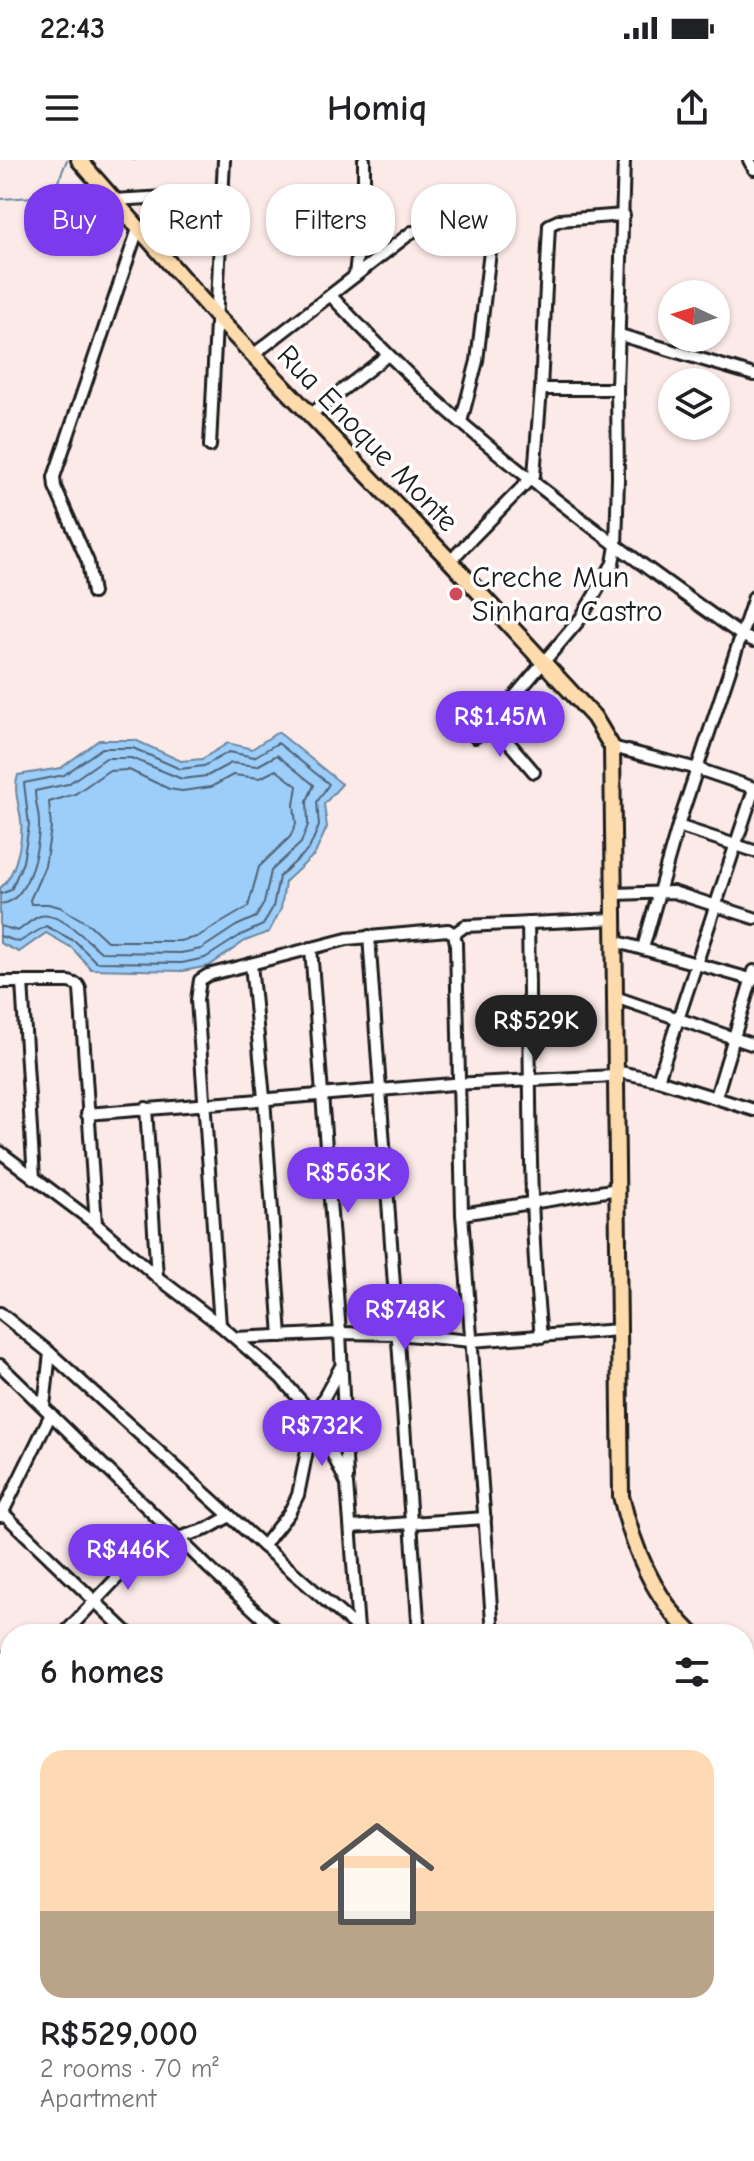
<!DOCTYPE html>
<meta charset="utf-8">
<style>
body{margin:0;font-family:"Comic Neue",sans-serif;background:#f2f2f2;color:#202124;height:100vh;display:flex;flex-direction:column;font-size:30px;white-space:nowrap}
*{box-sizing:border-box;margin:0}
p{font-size:26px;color:#757577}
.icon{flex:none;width:44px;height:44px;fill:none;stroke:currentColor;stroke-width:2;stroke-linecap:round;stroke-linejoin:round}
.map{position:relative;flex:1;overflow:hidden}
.side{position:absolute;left:0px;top:1464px;width:754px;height:538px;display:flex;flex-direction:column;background:#fff;border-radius:32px 32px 0 0;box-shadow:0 2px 6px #0004}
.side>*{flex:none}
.guide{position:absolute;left:24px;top:24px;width:706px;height:72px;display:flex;gap:16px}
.needle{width:52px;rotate:274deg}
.fabs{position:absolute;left:658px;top:120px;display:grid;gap:16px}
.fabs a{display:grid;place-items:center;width:72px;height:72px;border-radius:50%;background:#fff;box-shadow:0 2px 6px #0004;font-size:40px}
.price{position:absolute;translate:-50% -68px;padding:0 18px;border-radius:28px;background:#7c3aed;color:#fff;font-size:26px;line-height:52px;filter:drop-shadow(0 2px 4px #0008)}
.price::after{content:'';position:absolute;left:50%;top:48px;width:24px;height:18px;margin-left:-12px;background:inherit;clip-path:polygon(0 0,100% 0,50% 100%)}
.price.active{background:#222;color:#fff}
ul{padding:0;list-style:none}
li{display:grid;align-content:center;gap:16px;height:424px;padding:0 40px}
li+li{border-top:2px solid #e0e0e0}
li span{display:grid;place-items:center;height:248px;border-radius:24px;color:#555}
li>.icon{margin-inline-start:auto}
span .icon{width:144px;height:144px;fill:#fffc;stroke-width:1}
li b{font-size:34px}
h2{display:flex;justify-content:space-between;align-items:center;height:96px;padding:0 40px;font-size:34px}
.chip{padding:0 28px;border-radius:32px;background:#fff;box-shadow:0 2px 6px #0004;font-size:28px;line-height:72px}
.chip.active{background:#7c3aed;color:#fff}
.status{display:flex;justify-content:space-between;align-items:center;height:56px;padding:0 40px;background:#fff;direction:ltr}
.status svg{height:22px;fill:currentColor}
header{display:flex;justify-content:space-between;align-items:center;height:104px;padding:0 40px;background:#fff;font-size:36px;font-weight:800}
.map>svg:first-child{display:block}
.water{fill:#9dcefa;stroke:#6987a1;stroke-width:2}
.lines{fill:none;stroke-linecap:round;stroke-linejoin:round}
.shore{stroke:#506375;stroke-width:2}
.stream{stroke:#6987a1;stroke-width:2}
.minor-casing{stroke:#1c1c1c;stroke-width:16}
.major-casing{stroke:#1c1c1c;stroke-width:20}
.minor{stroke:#fff;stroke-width:10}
.major{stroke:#fedbac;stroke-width:14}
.poi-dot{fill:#d1495b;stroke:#fff;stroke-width:3}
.labels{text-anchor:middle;stroke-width:7;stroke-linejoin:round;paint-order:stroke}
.street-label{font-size:30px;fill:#1c1c1c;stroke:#fff}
.poi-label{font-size:30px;fill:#1c1c1c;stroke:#fff;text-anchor:start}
</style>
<div class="status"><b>22:43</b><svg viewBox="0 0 49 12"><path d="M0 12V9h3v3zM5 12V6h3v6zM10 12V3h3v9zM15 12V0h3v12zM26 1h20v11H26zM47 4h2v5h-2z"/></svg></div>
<header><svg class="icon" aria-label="menu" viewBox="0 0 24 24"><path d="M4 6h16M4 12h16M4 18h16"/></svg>Homiq<svg class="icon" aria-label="share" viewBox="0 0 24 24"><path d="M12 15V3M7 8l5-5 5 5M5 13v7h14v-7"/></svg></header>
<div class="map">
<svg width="754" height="2001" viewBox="0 0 754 2001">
<rect width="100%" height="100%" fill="#fceae8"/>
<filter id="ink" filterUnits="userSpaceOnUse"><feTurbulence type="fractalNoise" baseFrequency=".0125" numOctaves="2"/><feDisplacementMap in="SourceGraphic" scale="16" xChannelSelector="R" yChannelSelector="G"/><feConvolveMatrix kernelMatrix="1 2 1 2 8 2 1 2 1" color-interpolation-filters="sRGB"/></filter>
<g filter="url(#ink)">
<path class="water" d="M 278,572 L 342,624 L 324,644 L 327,667 L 315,694 L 285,722 L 281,749 L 269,772 L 245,781 L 209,806 L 183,811 L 91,809 L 72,788 L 46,773 L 19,792 L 0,783 L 0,728 C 16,716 23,679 21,660 C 19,644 13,630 18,615 L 61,608 L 99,580 L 135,580 L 181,601 L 202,599 L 228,583 L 252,589 Z"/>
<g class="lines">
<g class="shore">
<path d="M 108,611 L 129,610 L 169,629 L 182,631 L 211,627 L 233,615 L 260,618 L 276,610 L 297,626 L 294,645 L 296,664 L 290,677 L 259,707 L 248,747 L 197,777 L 180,781 L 107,781 L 90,765 L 60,747 L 48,744 L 31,744 L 30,740 L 45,706 L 51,668 L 49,642 L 75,634 Z"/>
<path d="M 0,734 L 11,730 L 23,702 L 29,665 L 24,623 L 64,615 L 102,588 L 133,588 L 180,609 L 204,606 L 229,592 L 254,597 L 278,583 L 329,624 L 317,642 L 319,666 L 309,689 L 279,717 L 273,747 L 263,765 L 241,775 L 205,798 L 182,803 L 96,802 L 76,782 L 46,766 L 19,782 L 0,776"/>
<path d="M 0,744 C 28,743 40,687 39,663 C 39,652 35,642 35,631 L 68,624 L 106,598 L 131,598 L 182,619 L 207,616 L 231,603 L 257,606 L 277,595 L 314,625 L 307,641 L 308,665 L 301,683 L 271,711 L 264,743 L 256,757 L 236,766 L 201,789 L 181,793 L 101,792 C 87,781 60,751 40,756 C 32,759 25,766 18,771 L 0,766"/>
</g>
<g class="stream">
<path d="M 133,0 L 135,0"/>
<path d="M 0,39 L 52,36 L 67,0"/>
</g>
<g class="minor-casing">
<g id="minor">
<path d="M 749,0 L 754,9"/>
<path d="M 113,40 L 220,34"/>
<path d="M 355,115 L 364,37 L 364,0"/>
<path d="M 332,137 C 374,181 417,225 463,264 C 552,340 646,408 741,475 L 754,481"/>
<path d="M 620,175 L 754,215"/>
<path d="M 253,195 L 412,72"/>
<path d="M 541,229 L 617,229"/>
<path d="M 311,254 L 388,195"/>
<path d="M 461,262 L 477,201 L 491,83"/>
<path d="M 210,286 L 224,0"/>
<path d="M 450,401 L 534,315 L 541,229 L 549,65 L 560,60 L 624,55"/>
<path d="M 93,433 L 88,402 L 55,327 L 54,317 L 138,69"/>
<path d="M 492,563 L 534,612"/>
<path d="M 475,577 L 492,563 L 581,458 L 613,403 L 616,386 L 618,318 L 617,229 L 624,0"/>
<path d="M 612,587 L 698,609 L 754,628"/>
<path d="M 678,666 L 754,691"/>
<path d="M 615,734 L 673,732 L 754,758"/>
<path d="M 528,763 C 531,901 527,1039 541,1177"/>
<path d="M 454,774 L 465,766 L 615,759"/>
<path d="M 369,776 L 419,1474"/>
<path d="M 614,781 L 754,820"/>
<path d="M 311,788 L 340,1173 L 347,1318"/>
<path d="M 643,788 L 678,666 L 754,437"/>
<path d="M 251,804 L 264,938 L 281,1176"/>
<path d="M 0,822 L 69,822 L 78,825 L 80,829 L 96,1064"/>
<path d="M 22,822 L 34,1019"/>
<path d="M 615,837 L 754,885"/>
<path d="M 615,911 L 658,920 L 754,950"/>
<path d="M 658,920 L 754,629"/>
<path d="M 716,937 L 754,811"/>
<path d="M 146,948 L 157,1117"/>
<path d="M 87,954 L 453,924 L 615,916"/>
<path d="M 0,992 L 96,1064 L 157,1117 L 220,1165 L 281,1218 L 314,1256 L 347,1324 L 358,1469"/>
<path d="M 462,1054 L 618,1029"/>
<path d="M 0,1153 L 50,1193 L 263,1386 L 364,1474"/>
<path d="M 220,1165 L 197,840 L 200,820 L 208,815 L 347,779 L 448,770 L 454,774 L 456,783 L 462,1054 L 493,1474"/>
<path d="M 236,1178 L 340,1173 L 397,1174 L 471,1181 L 619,1170"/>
<path d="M 0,1205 L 210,1409 L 280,1474"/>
<path d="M 44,1246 L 50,1193"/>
<path d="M 0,1350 L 129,1474"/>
<path d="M 1,1356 L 51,1254"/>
<path d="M 351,1367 L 485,1358"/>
<path d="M 178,1378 L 207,1369 L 230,1356"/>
<path d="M 263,1386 L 289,1353 L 298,1335 L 314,1256 L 340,1208"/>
<path d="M 64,1474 L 166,1366"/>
<path d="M 254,1474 L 265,1461"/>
<path d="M 0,1497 L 10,1507"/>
<path d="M 744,1517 L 754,1513"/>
<path d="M 0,1540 L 10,1530"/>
<path d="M 744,1561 L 754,1561"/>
<path d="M 0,1644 L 10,1653"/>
<path d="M 747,1645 L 754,1577"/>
<path d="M 0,1724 L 10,1722"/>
<path d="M 744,1798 L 754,1650"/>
<path d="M 678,1992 L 680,2001"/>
<path d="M 596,2001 L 597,1992"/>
</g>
</g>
<g class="major-casing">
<g id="major">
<path d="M 79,0 L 214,154 L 450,401 L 594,557 L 612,587 L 621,1336 C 633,1388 653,1437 692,1474"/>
<path d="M 744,1522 L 754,1532"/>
</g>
</g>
<use href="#minor" class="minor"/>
<use href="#major" class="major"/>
</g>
</g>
<circle class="poi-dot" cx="456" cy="434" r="8"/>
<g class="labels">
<g class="street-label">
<text transform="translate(368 278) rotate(46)" y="10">Rua Enoque Monte</text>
</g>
<g class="poi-label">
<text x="472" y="427">Creche Mun<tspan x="472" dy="34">Sinhara Castro</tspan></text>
</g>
</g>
</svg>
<div class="fabs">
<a><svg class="needle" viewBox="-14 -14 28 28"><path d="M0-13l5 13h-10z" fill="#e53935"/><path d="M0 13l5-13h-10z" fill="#757577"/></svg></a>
<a><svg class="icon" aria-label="layers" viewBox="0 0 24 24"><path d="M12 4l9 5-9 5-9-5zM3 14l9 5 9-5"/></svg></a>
</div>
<b class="price" style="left:500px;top:599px">R$1.45M</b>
<b class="price active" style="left:536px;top:903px">R$529K</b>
<b class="price" style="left:348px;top:1055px">R$563K</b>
<b class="price" style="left:405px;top:1192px">R$748K</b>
<b class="price" style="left:322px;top:1308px">R$732K</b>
<b class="price" style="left:128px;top:1432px">R$446K</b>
<div class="guide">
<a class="chip active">Buy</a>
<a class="chip">Rent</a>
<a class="chip">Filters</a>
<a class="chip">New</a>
</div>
<section class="side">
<h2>6 homes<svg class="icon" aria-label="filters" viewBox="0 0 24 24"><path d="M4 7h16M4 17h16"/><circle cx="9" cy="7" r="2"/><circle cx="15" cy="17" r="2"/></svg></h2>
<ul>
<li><span style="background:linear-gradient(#ffd9b3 65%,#b9a48a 0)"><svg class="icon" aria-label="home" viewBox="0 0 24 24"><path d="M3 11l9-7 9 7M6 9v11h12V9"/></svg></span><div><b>R$529,000</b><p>2 rooms · 70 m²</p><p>Apartment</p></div></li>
</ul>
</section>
</div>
